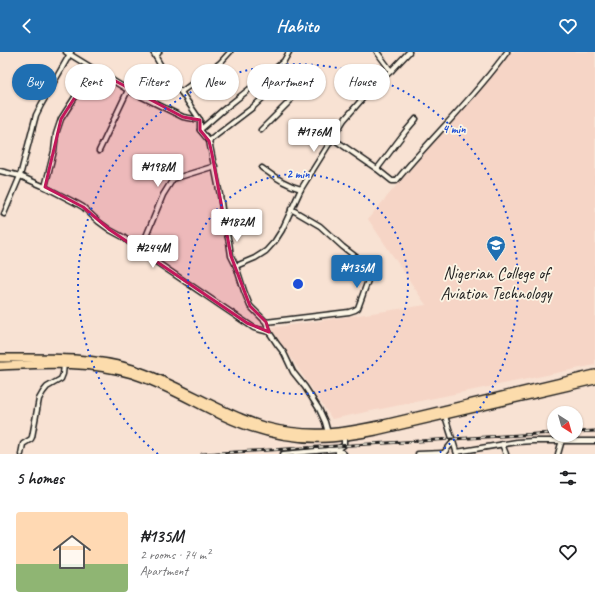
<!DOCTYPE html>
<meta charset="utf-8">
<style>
body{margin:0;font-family:Caveat,sans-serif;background:#f2f2f2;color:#202124;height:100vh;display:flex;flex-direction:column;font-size:15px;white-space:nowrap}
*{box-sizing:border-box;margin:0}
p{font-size:13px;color:#757577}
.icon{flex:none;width:22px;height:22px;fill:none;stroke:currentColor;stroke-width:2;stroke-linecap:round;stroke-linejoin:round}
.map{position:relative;height:402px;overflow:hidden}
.drawer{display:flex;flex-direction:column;background:#fff;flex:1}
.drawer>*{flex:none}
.hud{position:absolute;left:12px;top:12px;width:571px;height:36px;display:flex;gap:8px}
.needle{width:26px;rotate:143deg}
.tools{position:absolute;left:547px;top:354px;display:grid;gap:8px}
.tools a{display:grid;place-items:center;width:36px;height:36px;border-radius:50%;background:#fff;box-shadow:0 1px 3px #0004;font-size:20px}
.price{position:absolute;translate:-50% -34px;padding:0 9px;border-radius:4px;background:#fff;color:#222;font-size:13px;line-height:26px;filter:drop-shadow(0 1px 2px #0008)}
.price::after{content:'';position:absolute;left:50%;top:24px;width:12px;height:9px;margin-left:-6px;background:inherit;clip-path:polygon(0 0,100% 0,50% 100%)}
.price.selected{background:#1f6fb2;color:#fff}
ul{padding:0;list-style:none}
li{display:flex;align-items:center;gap:12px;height:100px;padding:0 16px}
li+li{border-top:1px solid #e0e0e0}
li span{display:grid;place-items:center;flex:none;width:112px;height:80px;border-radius:4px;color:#555}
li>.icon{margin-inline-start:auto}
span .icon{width:48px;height:48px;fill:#fffc;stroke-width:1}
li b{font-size:17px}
h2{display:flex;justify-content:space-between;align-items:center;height:48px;padding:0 16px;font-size:17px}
.tag{padding:0 14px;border-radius:18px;background:#fff;box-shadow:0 1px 3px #0004;font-size:14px;line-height:36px}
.tag.selected{background:#1f6fb2;color:#fff}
header{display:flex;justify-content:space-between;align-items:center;height:52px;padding:0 16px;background:#1f6fb2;color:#fff;font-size:18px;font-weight:700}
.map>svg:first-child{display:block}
.built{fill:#f6d5c6}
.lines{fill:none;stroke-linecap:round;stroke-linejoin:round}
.minor-casing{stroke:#1c1c1c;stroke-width:7}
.trunk-casing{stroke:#1c1c1c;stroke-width:10}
.minor{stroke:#fcf5e5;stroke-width:4}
.trunk{stroke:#fcdcac;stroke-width:7}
.rail-casing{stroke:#1c1c1c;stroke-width:3}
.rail{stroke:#fcf5e5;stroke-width:1.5;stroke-dasharray:4.5;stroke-linecap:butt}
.marked{fill:#c2185b;fill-opacity:0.2;stroke:#c2185b;stroke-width:3;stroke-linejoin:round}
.ring{fill:none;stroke:#1d4ed8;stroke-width:2;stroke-dasharray:2 4}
.labels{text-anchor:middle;stroke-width:3.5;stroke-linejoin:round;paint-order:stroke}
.poi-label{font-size:17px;fill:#1c1c1c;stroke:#fcf5e5}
.centre{fill:#1d4ed8;stroke:#fcf5e5;stroke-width:2}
.ring-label{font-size:12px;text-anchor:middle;font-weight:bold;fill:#1d4ed8;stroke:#fcf5e5;stroke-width:3.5;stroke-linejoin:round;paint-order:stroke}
</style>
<header><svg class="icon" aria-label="back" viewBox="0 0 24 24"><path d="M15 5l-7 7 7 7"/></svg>Habito<svg class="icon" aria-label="heart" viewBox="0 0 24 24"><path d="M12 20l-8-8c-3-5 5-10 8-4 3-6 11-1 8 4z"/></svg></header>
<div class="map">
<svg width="595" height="402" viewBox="0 0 595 402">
<rect width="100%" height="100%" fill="#f8e2d3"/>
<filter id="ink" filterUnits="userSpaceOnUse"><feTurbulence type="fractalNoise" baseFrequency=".025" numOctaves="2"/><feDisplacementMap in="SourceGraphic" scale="8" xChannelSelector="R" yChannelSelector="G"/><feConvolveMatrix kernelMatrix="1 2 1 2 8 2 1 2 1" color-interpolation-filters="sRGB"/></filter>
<g filter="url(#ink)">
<path class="built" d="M 510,0 L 595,0 L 595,313 L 332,367 L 271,276 L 426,253 L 368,167 Z"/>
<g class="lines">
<g class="minor-casing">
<g id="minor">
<path d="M 66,0 L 128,38 L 183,65 L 200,68"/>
<path d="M 153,0 L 166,23 L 181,40 L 200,68 L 200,78 L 209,89 L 220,143 L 224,171 L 229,190 L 231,204 L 236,214 L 244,239 L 250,254 L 266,270 L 269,280 L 277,292 L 284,301 L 293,320 L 305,335 L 319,357 L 325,370 L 328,381"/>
<path d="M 377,0 L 391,19"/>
<path d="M 156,5 L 159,0"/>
<path d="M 181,40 L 220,11 L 230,0"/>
<path d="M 200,78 L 223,58 L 276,16 L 284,9 L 289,0"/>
<path d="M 332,86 L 377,117 L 392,129 L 396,129 C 432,85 474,46 507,0"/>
<path d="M 209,89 L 252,56 L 268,41 L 275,37 L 289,46 L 290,49 L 261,78"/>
<path d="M 99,99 L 128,38"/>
<path d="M 262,116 C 274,125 286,133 301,137"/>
<path d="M 377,117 L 405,80 L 416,67"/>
<path d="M 0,119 L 20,124 L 45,135 L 76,151 L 83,155 L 99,170 L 110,178 L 123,185 L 140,199 L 254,276 L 269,280"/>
<path d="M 45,135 L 54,99 L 56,82 L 61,67 L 93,17"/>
<path d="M 4,162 L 20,124 L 36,63 L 41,53 L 71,0"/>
<path d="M 140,199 L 163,143 L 173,127 L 215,114"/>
<path d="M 236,214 L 255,206 L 266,199 L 275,189 L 282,178 L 301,137 L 344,68 L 370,38 L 391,19 L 409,0"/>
<path d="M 266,270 L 349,260 L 355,258 L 358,256 L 371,220 L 371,217 L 368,214 L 343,195 L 320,174 L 291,157"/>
<path d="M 445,364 L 457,402"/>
<path d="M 502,392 L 506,402"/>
<path d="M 457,400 L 517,390 L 533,389 L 595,389"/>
<path d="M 21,402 L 23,392 L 31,387 L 32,385 L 39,347 L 43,340 L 47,335 L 61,327 L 63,322 L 64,312"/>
<path d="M 283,402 L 338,397 L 344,402"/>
<path d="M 338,402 L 338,397 L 344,393 L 344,384"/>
<path d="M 418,402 L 444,401"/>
<path d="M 443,402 L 453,390"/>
<path d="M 558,402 L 562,388"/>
</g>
</g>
<g class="trunk-casing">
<g id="trunk">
<path d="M 0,306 C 43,306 91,304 133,317 C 171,329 204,351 241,366 C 249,369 258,373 267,375 C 286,380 307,382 327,381 C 346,380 365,376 384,372 L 595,322"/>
<path d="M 0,314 C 45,312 89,309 132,322 C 164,332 193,350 223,364 C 255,379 292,388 328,386 C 344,385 360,382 376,379 L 595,328"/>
</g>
</g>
<use href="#minor" class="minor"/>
<use href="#trunk" class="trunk"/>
<g class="rail-casing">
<g id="rail">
<path d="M 576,380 L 595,379"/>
<path d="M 202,402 L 554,381"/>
</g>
</g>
<use href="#rail" class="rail"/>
</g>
</g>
<path class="marked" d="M 93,17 L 183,65 L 200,68 L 200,78 L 209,89 L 212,102 L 231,204 L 250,254 L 266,270 L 269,280 L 247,271 L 110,178 L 83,155 L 45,135 L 61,67 Z"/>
<g class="ring">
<circle cx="298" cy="232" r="110"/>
<path d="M158 402A220 220 0 1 1 438 402"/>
</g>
<defs>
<g id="school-pin" transform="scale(1)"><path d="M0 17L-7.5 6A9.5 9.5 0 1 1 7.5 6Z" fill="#1f6fb2" stroke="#fcf5e5"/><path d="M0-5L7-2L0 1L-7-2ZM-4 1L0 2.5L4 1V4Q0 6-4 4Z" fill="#fff"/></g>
</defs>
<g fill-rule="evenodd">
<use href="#school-pin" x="496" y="193"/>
</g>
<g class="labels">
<g class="poi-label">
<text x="496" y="227">Nigerian College of<tspan x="496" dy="20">Aviation Technology</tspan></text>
</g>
</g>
<circle cx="298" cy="232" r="6" class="centre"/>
<g class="ring-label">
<text x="454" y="81">4 min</text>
<text x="298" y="126">2 min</text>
</g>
</svg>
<div class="tools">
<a><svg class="needle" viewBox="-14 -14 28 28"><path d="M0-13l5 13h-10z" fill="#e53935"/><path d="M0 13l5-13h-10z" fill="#757577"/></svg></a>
</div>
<b class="price" style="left:314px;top:101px">₦176M</b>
<b class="price" style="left:158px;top:136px">₦198M</b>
<b class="price" style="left:237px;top:191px">₦182M</b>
<b class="price" style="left:153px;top:217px">₦244M</b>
<b class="price selected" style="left:357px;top:237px">₦135M</b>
<div class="hud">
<a class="tag selected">Buy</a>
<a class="tag">Rent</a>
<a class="tag">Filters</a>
<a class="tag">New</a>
<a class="tag">Apartment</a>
<a class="tag">House</a>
</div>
</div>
<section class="drawer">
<h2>5 homes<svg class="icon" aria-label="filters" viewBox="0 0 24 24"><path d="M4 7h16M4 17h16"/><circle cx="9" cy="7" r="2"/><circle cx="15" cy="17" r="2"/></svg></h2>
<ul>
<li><span style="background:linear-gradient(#ffd9b3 65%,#8fb573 0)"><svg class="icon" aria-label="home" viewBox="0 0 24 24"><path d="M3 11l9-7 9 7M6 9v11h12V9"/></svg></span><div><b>₦135M</b><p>2 rooms · 74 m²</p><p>Apartment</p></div><svg class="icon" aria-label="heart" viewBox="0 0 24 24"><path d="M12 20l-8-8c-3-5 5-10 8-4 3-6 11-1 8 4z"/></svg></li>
</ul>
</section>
